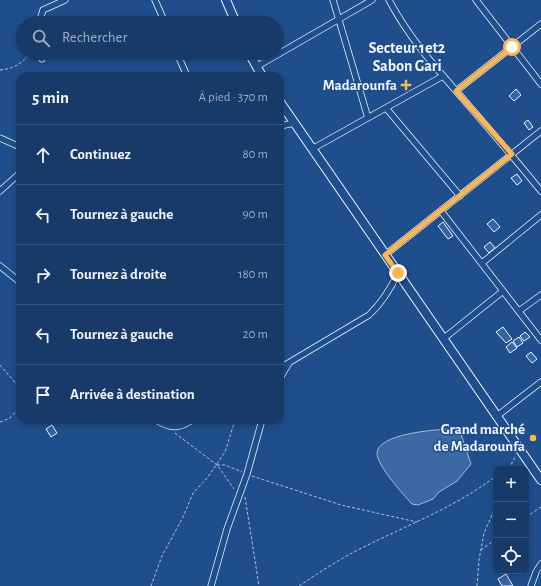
<!DOCTYPE html>
<html lang="fr">
<head>
<meta charset="utf-8">
<style>
	:root { --surface:#173a69; --page:#20416f; --text:#f1f3f6; --muted:#9eadc0; --line:#36547d }
	body { margin:0; font-family:"Alegreya Sans",sans-serif; background:var(--page); color:var(--text) }
	.controls { position:absolute; right:12px; bottom:12px; display:grid; overflow:hidden; border-radius:8px; box-shadow:0 2px 6px #0003 }
	.controls button { width:36px; height:36px; display:grid; place-items:center; padding:0; border:0; border-bottom:1px solid var(--line); background:var(--surface); color:var(--text); font:20px sans-serif }
	.stop { position:absolute; width:12px; height:12px; margin:-9px; border:3px solid #ffb74d; border-radius:50%; background:#fff }
	.stop.end { background:#ffb74d; border-color:#fff; box-shadow:0 1px 4px #0008 }
	.list { margin:0; padding:0; list-style:none }
	h2 { display:flex; justify-content:space-between; align-items:center; height:52px; margin:0; padding:0 16px; font-size:17px }
	h2 small { font-size:13px; font-weight:400; color:var(--muted) }
	.list li { display:grid; grid-template-columns:26px 1fr auto; gap:12px; align-items:center; box-sizing:border-box; height:60px; padding:0 16px; border-top:1px solid var(--line) }
	.list b { display:block; font-size:15px; white-space:nowrap }
	.list em { font-size:13px; font-style:normal; color:var(--muted) }
	.icon { flex:none; width:22px; height:22px; fill:none; stroke:currentColor; stroke-width:2; stroke-linecap:round; stroke-linejoin:round }
	.map { position:relative; flex:none; width:541px; height:586px; overflow:hidden }
	.search { position:absolute; background:var(--surface); box-shadow:0 2px 6px #0003; left:16px; top:16px; width:268px; height:44px; display:flex; align-items:center; gap:10px; box-sizing:border-box; padding:0 14px; border-radius:22px; color:var(--muted); font-size:15px }
	.panel { position:absolute; background:var(--surface); box-shadow:0 2px 6px #0003; left:16px; top:72px; width:268px; height:352px; border-radius:12px }
	.map>svg:first-child { display:block }
	.water { fill:#3b69a3; stroke:#a8bbd7 }
	.building { fill:#3563a3; stroke:#f2f6ff }
	.lines { fill:none; stroke-linecap:round; stroke-linejoin:round }
	.street-casing { stroke:#f2f6ff; stroke-width:7 }
	.secondary-casing { stroke:#f2f6ff; stroke-width:10 }
	.path { stroke:#b3c4dc; stroke-width:1; stroke-dasharray:3 2; stroke-linecap:butt }
	.street { stroke:#1f4e8c; stroke-width:5.5 }
	.secondary { stroke:#1f4e8c; stroke-width:8 }
	.route { stroke:#ffb74d; stroke-width:5 }
	.poi-dot { fill:#ffb74d; stroke:#1f4e8c; stroke-width:1.5 }
	.labels { text-anchor:middle; stroke-width:3; stroke-linejoin:round; paint-order:stroke }
	.poi-label { font-size:15px; font-weight:bold; fill:#f2f6ff; stroke:#1f4e8c; text-anchor:end }
	.neighbourhood-label { font-size:16px; font-weight:bold; fill:#f2f6ff; stroke:#1f4e8c }
</style>
</head>
<body>
<div class="map">
<svg width="541" height="586" viewBox="0 0 541 586">
	<rect width="100%" height="100%" fill="#1f4e8c"/>
	<path class="water" d="M447 429 460 431 471 464 457 481 439 492 433 499 418 505 412 504C403 494 377 466 377 453 378 434 433 430 447 429Z"/>
	<path class="building" d="M516 89 521 95 514 101 509 96Z
		M528 120 533 127 529 130 524 123Z
		M517 174 522 181 517 185 511 178Z
		M493 219 500 227 494 232 487 224Z
		M443 222 453 236 448 239 438 226Z
		M490 242 495 248 489 253 484 247Z
		M503 327 512 339 506 343 496 332Z
		M525 332 530 337 524 341 520 336Z
		M519 337 523 343 517 347 513 341Z
		M512 342 517 348 510 353 506 347Z
		M531 352 537 359 532 363 526 356Z
		M52 425 57 433 51 437 46 429Z
		M506 574 513 586H502L498 579Z"/>
	<g class="lines">
		<g class="street-casing">
			<path id="street" d="M155 0 165 23
				M333 0 368 118
				M389 0C409 38 436 68 464 100 490 130 516 160 541 191
				M476 0 541 84
				M39 23 43 10 65 0
				M42 53V59
				M177 53 187 76
				M256 67 372 0
				M456 91 541 24
				M386 108 460 196
				M280 126 294 123
				M0 138 20 147
				M312 149 443 76
				M0 191 20 173
				M441 211 541 340
				M385 255 541 131
				M482 263 541 215
				M0 266 20 282
				M519 311 541 295
				M443 339 503 291
				M280 368 369 315C382 303 390 290 398 273
				M280 378 289 363
				M497 416 541 382
				M156 420C170 428 178 430 192 420
				M211 586 227 529 247 474 262 420
				M531 586 536 572 541 564"/>
		</g>
		<g class="secondary-casing">
			<path id="secondary" d="M226 0 236 23
				M249 53 262 76
				M280 102 541 480"/>
		</g>
		<path class="path" d="M0 70C13 69 22 64 30 53
			M0 365 20 388
			M0 422 10 418 20 407
			M175 433 217 465 234 489
			M217 465H225L242 472
			M506 469 510 466
			M509 469 515 457
			M252 476 341 505 417 522
			M245 497 259 586
			M526 517 541 507
			M481 550 496 539
			M151 586 162 556 183 517 193 493 208 477 225 452 235 420
			M299 586C317 574 335 562 354 552 402 527 453 509 496 476
			M477 586 479 560 484 533 496 506"/>
		<use href="#street" class="street"/>
		<use href="#secondary" class="secondary"/>
	</g>
	<g class="lines">
		<path class="route" d="M398 273 385 255 512 154 456 91 512 47"/>
	</g>
	<g class="poi-dot">
		<path d="M404 79h4v4h4v4h-4v4h-4v-4h-4v-4h4z"/>
		<circle cx="533" cy="438" r="4"/>
	</g>
	<g class="labels">
		<g class="poi-label">
			<text x="397" y="90">Madarounfa</text>
			<text x="525" y="434">Grand marché<tspan x="525" dy="17">de Madarounfa</tspan></text>
		</g>
		<g class="neighbourhood-label">
			<text x="407" y="53">Secteur 1et2<tspan x="407" dy="18">Sabon Gari</tspan></text>
		</g>
	</g>
</svg>
<div class="controls">
<button>+</button>
<button>−</button>
<button><svg class="icon" aria-label="locate" viewBox="0 0 24 24"><circle cx="12" cy="12" r="6"/><path d="M12 2v4M12 18v4M2 12h4M18 12h4"/></svg></button>
</div>
<div class="stop" style="left:512px;top:47px"></div>
<div class="stop end" style="left:398px;top:273px"></div>
<div class="search"><svg class="icon" aria-label="search" viewBox="0 0 24 24"><circle cx="10" cy="10" r="6"/><path d="M15 15l6 6"/></svg>Rechercher</div>
<section class="panel">
<h2>5 min<small>À pied · 370 m</small></h2>
<ul class="list">
<li><svg class="icon" aria-label="ahead" viewBox="0 0 24 24"><path d="M12 20V5M6 11l6-6 6 6"/></svg><div><b>Continuez</b></div><em>80 m</em></li>
<li><svg class="icon" aria-label="left" viewBox="0 0 24 24"><path d="M17 20v-9H6M10 6l-5 5 5 5"/></svg><div><b>Tournez à gauche</b></div><em>90 m</em></li>
<li><svg class="icon" aria-label="right" viewBox="0 0 24 24"><path d="M7 20v-9h11M14 6l5 5-5 5"/></svg><div><b>Tournez à droite</b></div><em>180 m</em></li>
<li><svg class="icon" aria-label="left" viewBox="0 0 24 24"><path d="M17 20v-9H6M10 6l-5 5 5 5"/></svg><div><b>Tournez à gauche</b></div><em>20 m</em></li>
<li><svg class="icon" aria-label="arrive" viewBox="0 0 24 24"><path d="M6 21V4h12l-3 4 3 4H6"/></svg><div><b>Arrivée à destination</b></div></li>
</ul>
</section>
</div>
</body>
</html>
